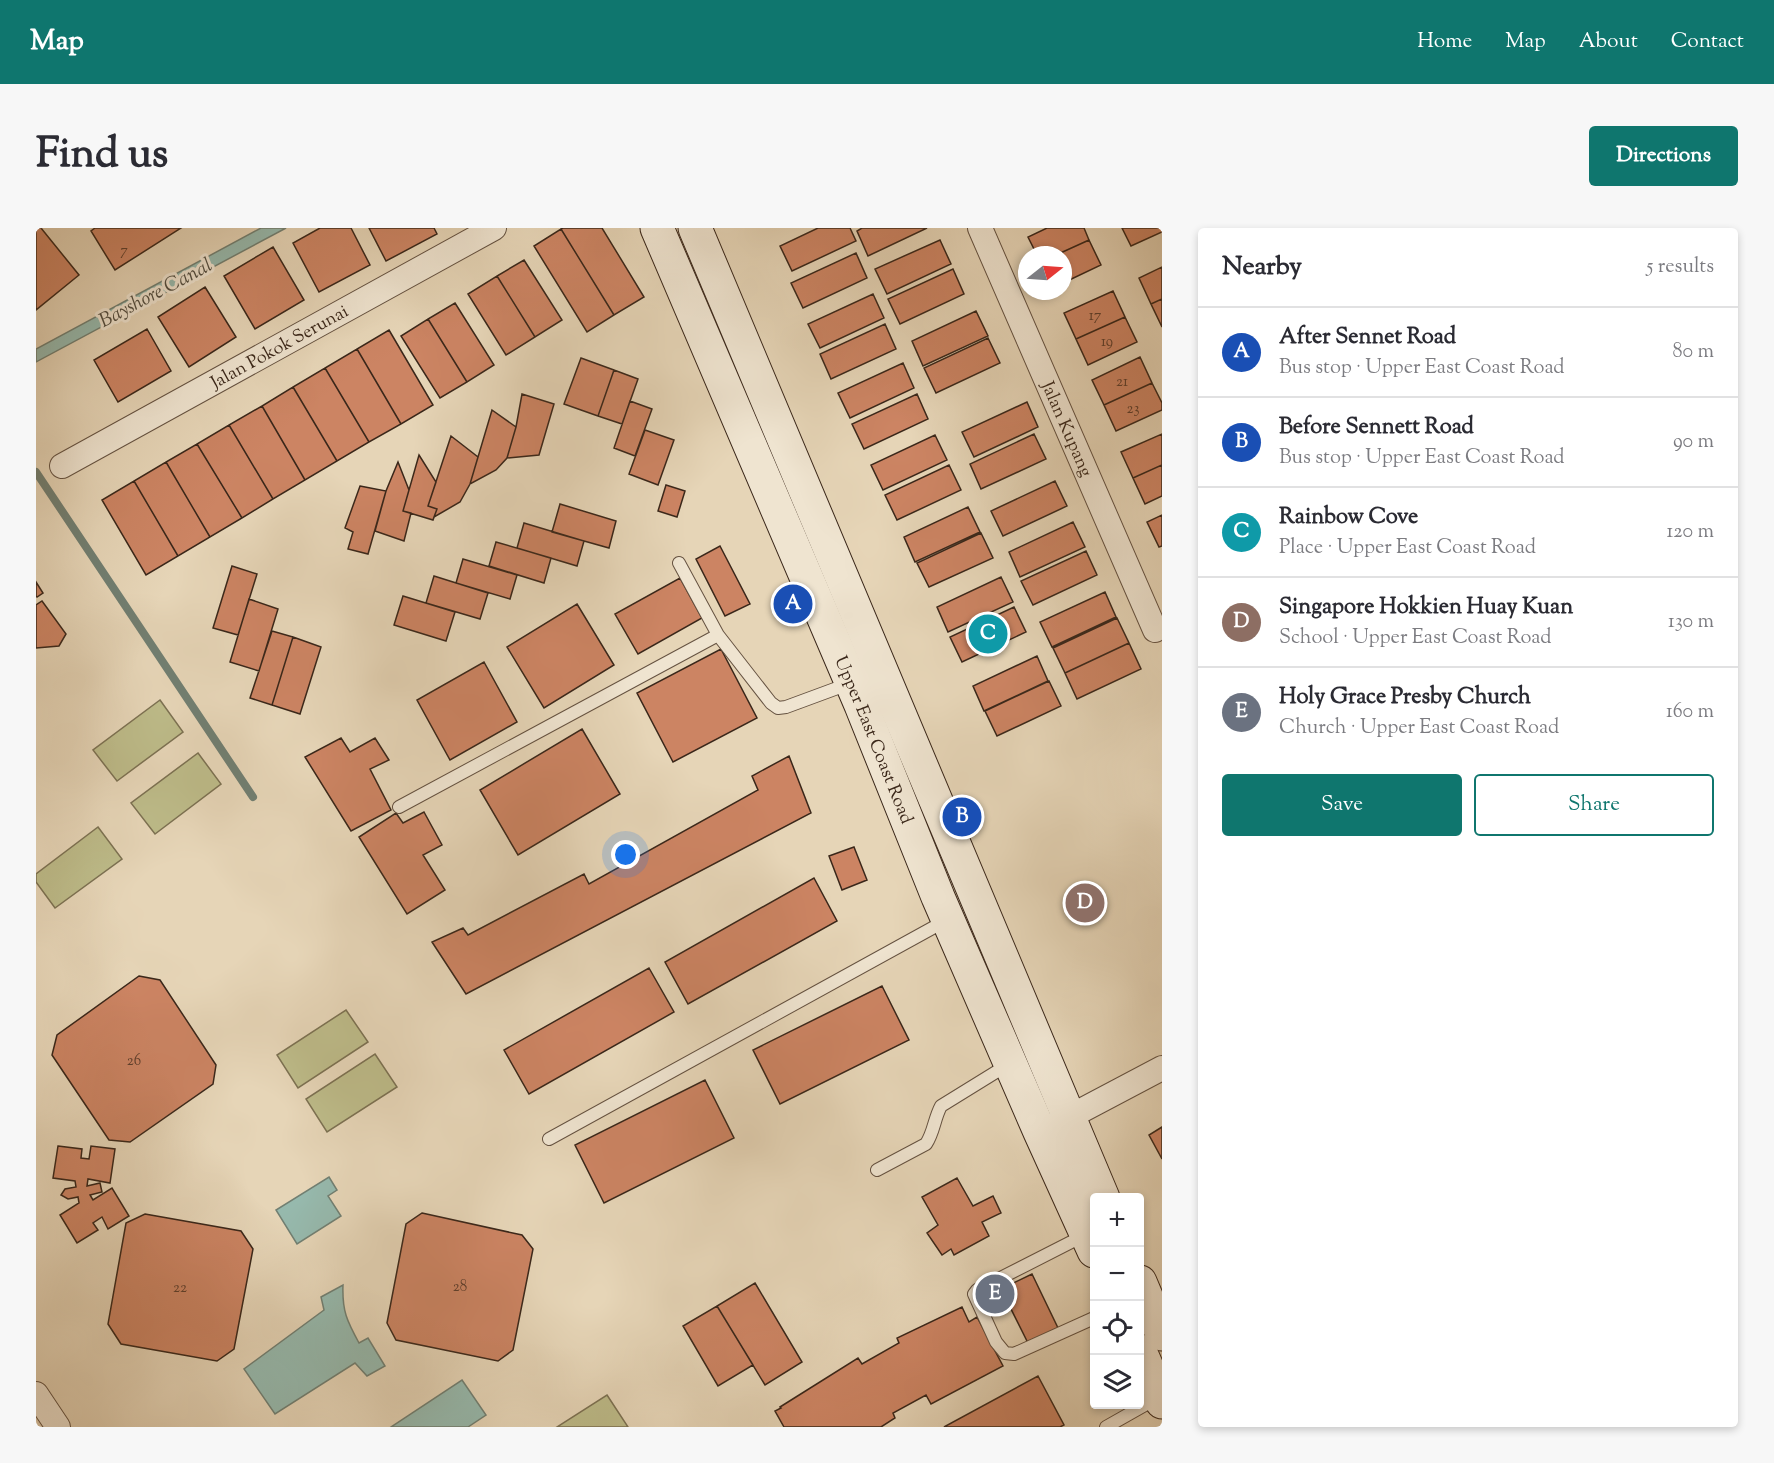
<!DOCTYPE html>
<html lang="en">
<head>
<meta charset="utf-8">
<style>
	:root { --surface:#fff; --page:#f7f7f7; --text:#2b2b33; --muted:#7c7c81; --line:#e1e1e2; --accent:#0f766e }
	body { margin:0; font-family:"Sorts Mill Goudy",serif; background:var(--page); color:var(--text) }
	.controls { position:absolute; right:18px; bottom:18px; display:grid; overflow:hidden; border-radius:6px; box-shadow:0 3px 9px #0003 }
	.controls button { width:54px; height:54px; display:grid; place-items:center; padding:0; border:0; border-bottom:2px solid var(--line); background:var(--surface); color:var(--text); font:30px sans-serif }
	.compass { position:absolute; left:982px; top:18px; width:54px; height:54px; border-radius:50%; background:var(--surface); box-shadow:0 3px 9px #0003; rotate:73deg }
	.you { position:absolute; left:590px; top:627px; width:21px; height:21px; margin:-15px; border:4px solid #fff; border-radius:50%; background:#1a73e8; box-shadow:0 0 0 9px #1a73e833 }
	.badge { display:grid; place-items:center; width:39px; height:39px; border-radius:50%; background:var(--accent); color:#fff; font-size:20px; font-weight:700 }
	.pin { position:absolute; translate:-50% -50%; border:3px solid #fff; box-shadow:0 2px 6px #0006 }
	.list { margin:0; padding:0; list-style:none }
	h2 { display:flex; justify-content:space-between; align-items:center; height:78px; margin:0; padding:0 24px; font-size:26px }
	h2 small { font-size:20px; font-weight:400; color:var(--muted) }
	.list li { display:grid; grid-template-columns:39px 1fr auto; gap:18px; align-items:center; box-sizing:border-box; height:90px; padding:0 24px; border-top:2px solid var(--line) }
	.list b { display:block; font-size:22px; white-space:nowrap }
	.list p { margin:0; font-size:20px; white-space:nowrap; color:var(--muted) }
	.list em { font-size:20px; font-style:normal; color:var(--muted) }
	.actions { display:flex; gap:12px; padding:18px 24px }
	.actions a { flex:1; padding:14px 0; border:2px solid var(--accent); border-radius:6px; text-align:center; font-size:21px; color:var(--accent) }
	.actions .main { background:var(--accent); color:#fff }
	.icon { flex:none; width:33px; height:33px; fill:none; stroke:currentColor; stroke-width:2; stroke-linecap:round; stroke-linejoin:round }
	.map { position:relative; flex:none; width:1126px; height:1199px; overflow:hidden; border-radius:6px }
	header { display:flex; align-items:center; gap:36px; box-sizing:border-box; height:84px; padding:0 30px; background:var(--accent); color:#fff }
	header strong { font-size:28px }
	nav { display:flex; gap:33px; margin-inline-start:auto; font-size:21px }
	.intro { display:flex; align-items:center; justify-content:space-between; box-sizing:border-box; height:144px; padding:0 36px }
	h1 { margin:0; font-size:42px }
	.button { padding:15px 27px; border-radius:6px; background:var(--accent); color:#fff; font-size:21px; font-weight:700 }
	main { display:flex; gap:36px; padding:0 36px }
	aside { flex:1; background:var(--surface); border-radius:6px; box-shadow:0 3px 9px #0003 }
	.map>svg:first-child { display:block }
	.green { fill:#bdbb89; stroke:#7c7152; stroke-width:1.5 }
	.water { fill:#96b9ad; stroke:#717f72; stroke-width:1.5 }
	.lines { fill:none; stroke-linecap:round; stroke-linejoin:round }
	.stream { stroke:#717f72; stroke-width:8 }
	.building { fill:#cc8463; stroke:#3a271a; stroke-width:1.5 }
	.lane-casing { stroke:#655241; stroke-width:14 }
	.street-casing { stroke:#655241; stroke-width:26 }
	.secondary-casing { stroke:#3a271a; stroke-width:35 }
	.lane { stroke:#efe4d0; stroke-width:12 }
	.street { stroke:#efe4d0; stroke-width:24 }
	.secondary { stroke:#efe4d0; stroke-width:33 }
	.labels { text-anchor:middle; stroke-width:6; stroke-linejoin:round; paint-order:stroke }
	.number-label { font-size:15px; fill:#5e3e2c }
	.street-label { font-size:18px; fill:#3a271a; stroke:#efe4d0 }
	.water-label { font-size:20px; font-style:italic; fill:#514c3f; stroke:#efe4d0 }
</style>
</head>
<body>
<header>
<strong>Map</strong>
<nav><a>Home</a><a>Map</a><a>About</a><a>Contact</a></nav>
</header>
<div class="intro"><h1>Find us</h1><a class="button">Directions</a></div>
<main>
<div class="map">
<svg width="1126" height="1199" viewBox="0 0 1126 1199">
	<rect width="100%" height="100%" fill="#e6d5b7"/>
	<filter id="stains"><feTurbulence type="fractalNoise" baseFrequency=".00333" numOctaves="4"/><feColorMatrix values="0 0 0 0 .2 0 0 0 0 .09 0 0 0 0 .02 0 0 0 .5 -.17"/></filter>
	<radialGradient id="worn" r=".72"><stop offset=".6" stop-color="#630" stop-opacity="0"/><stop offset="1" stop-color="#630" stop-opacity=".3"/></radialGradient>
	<path class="green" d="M124 472 147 504 81 553 57 522Z
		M162 525 185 556 119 606 95 575Z
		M62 599 86 631 19 680 0 654V646Z
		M310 782 332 814 262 860 241 827Z
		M339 826 361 859 291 904 270 871Z
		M571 1167 592 1199H521Z"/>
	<path class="water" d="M225 0H250L0 134V121Z
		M293 949 301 962 292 968 305 988 261 1016 240 982Z
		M307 1057C306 1083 311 1093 323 1115L332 1110 349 1138 331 1148 319 1135 239 1186 208 1141 288 1082 285 1069Z
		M426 1152 450 1187 432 1199H355Z"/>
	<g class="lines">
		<path class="stream" d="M0 244 217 569"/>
	</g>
	<path class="building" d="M0 0H5L43 47 0 82Z
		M59 0H145L79 42 55 3Z
		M284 0H315L334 37 283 64 257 15Z
		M333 0H398L401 6 350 33Z
		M527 0H566L608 69 578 87 525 1Z
		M782 0H814L820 13 756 43 744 18Z
		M826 0H891L832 28 821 3Z
		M1011 0H1048L1053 12 1020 27H1001L992 9Z
		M1086 0H1126V4L1095 18Z
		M525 1 578 87 551 104 498 18Z
		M904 12 915 36 851 66 839 41Z
		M1053 12 1065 37 1027 55V27H1020Z
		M237 19 268 72 219 101 188 48Z
		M820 25 831 50 767 80 755 55Z
		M488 32 526 92 499 109 461 48Z
		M1126 39V71L1115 76 1103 50Z
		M917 41 928 66 864 96 852 71Z
		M461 48 499 109 470 127 432 66Z
		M169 59 200 109 153 139 122 89Z
		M1077 63 1089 89 1040 111 1028 85Z
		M837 66 848 90 784 120 772 96Z
		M1126 71V99L1115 76Z
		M419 75 458 137 431 154 392 91Z
		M940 83 952 108 887 138 876 113Z
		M1089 89 1101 114 1052 137 1040 111Z
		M392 91 431 154 404 170 365 108Z
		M849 96 860 121 795 151 784 126Z
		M111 101 135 143 82 174 58 132Z
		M353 102 397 177 365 196 321 121Z
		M952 110 964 135 900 165 888 140Z
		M321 121 365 196 333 214 289 140Z
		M1104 129 1116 155 1068 177 1056 152Z
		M545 130 578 142 562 188 528 176Z
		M867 135 878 160 814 190 802 165Z
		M289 140 333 214 301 233 257 159Z
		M578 142 602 151 586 196 562 188Z
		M1116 155 1126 175V182L1080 203 1068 177Z
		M257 159 301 233 269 252 226 178Z
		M486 166 518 176 503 227 471 230 480 199Z
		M881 166 892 191 828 221 816 196Z
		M594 173 616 181 599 228 578 220Z
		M991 174 1002 199 938 229 926 204Z
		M226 178 269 252 237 271 193 197Z
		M456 182 480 199 471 230 460 242 434 256Z
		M193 197 237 271 206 290 161 216Z
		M609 202 638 212 622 257 593 246Z
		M998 206 1010 231 945 261 934 236Z
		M1126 206V237L1097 250 1085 224Z
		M899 207 911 232 847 262 835 237Z
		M415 208 442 229 434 256 424 274 398 289 401 281 392 278Z
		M161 216 206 290 174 309 130 234Z
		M383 227 400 254 392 278 401 281 397 292 367 283Z
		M130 234 174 309 142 328 98 253Z
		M362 234 373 262 367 283 375 285 368 313 339 303 350 263Z
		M913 237 925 262 861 292 849 267Z
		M1126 237V268L1109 276 1097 250Z
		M98 253 142 328 110 347 66 272Z
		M1019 253 1031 278 967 308 955 283Z
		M630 257 649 263 641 289 622 283Z
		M324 258 350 263 332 326 312 321 317 304 309 300Z
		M524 276 580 293 573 320 516 304Z
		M932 279 944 304 879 334 868 309Z
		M1126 287V318L1123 319 1111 294Z
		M1037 294 1049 319 984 349 973 324Z
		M488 295 548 313 541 338 481 320Z
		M945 305 957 330 893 359 881 335Z
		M460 314 515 330 508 355 453 338Z
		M684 318 714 376 689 388 660 331Z
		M1050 323 1061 347 997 377 985 353Z
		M427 331 481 347 474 371 420 355Z
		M196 338 221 346 202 407 177 400Z
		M398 348 452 365 444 391 390 375Z
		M965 349 977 374 912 404 901 379Z
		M644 350 666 390 602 426 579 386Z
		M0 354 7 365 1 369 0 368Z
		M1069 364 1080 389 1016 419 1004 394Z
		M367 368 419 384 410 413 358 397Z
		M213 371 242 381 223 443 194 434Z
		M6 373 30 406 23 418 0 420V377Z
		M541 376 578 437 508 480 471 419Z
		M978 379 990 404 926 434 914 409Z
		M1081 390 1093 415 1029 445 1017 420Z
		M236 403 257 409 236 477 214 470Z
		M257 409 285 419 264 486 236 477Z
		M1093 415 1105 441 1041 471 1029 445Z
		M685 421 721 490 637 534 601 465Z
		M1001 428 1012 453 948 483 937 458Z
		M448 434 481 494 414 532 381 472Z
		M1013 453 1025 478 961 508 949 483Z
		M546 501 584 566 482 627 444 562Z
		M305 510 314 524 339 510 353 532 334 541 355 582 315 603 269 529Z
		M753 528 775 585 430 766 396 714 427 700 432 707 548 646 553 656 722 562 716 548Z
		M388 584 406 617 387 627 409 662 371 686 323 609 360 585 367 595Z
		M818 619 831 652 806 662 793 628Z
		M778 650 801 693 652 776 629 734Z
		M613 740 638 784 493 866 468 822Z
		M103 748 124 752 180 837 177 856 94 914 73 912 16 827 21 807Z
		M846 758 873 812 744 876 717 822Z
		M669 852 698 910 568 975 539 917Z
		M1126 899V931L1113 907Z
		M22 918 46 921 45 930 53 931 55 918 79 921 74 955 52 951 51 958 64 955 66 964 54 967 57 972 76 960 93 988 72 1001 66 989 57 995 62 1002 41 1015 24 987 43 975 42 969 32 971 25 967 29 961 40 959 39 953 17 950Z
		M921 950 937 978 957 968 965 985 946 994 953 1008 918 1027 915 1021 906 1027 891 1005 902 997 886 969Z
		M386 985 486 1007 497 1021 477 1122 462 1133 360 1112 351 1095 370 996Z
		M109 986 205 1003 217 1021 198 1121 181 1133 85 1116 72 1096 90 995Z
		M996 1046 1022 1100 992 1115 965 1061Z
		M719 1055 766 1134 729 1157 681 1078Z
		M681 1078 717 1137 682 1158 647 1098Z
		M926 1079 933 1094 941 1089 967 1138 895 1176 890 1167 857 1185 859 1190 845 1199H748L739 1183 745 1180 744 1179 822 1130 826 1136 863 1115 861 1110Z
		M1002 1148 1028 1197 1024 1199H908Z"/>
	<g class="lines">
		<g class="lane-casing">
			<path id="lane" d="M643 335 682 407 735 475 742 480 750 479 815 455
				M363 579 682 407
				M513 911 911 692
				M841 942 890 916C898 904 898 891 905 878L973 836
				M1049 1007 941 1062 938 1066 960 1114 969 1125 978 1126 1058 1090
				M1070 1199 1123 1169"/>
		</g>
		<g class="street-casing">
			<g id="street">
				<path id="s1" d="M944 0 1119 402"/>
				<path id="s2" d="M26 238 458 0"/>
				<path d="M1020 896 1126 840"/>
				<path d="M0 1166 22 1199"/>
			</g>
		</g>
		<g class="secondary-casing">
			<g id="secondary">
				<path id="s3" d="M621 0 825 477 902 669 1004 904 1058 1023"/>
				<path d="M659 0 1067 970"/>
				<path d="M1104 1054 1126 1106"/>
				<path d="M1104 1123 1126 1174"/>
			</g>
		</g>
		<use href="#lane" class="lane"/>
		<use href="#street" class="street"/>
		<use href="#secondary" class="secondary"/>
	</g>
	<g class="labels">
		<g class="number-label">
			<text x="88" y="27">7</text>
			<text x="1059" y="92">17</text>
			<text x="1071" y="118">19</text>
			<text x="1086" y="158">21</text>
			<text x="1097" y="185">23</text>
			<text x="98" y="837">26</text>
			<text x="424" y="1063">28</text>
			<text x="144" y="1064">22</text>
		</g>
		<g class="street-label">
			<text dy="6" stroke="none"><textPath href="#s2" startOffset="248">Jalan Pokok Serunai</textPath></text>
			<text dy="6" stroke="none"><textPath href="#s1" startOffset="219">Jalan Kupang</textPath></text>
			<text dy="6" stroke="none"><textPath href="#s3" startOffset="556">Upper East Coast Road</textPath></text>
		</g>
		<g class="water-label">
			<text transform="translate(119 64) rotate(-28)" y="7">Bayshore Canal</text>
		</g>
	</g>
	<rect width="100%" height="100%" filter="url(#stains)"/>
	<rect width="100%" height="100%" fill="url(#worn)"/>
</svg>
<div class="controls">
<button>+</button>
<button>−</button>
<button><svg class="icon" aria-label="locate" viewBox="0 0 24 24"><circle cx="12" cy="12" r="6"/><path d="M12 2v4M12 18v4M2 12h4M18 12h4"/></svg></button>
<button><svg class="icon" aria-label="layers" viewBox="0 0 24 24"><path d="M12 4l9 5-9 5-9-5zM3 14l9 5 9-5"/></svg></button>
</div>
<svg class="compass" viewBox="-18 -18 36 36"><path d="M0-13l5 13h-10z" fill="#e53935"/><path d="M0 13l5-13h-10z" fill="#7c7c81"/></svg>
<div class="you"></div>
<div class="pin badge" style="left:757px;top:376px;background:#1a4fb4">A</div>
<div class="pin badge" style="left:926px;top:589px;background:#1a4fb4">B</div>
<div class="pin badge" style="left:952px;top:406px;background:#0f9aa8">C</div>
<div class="pin badge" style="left:1049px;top:675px;background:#8d6e63">D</div>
<div class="pin badge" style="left:959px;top:1066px;background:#6b7280">E</div>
</div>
<aside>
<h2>Nearby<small>5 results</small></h2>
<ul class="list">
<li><span class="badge" style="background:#1a4fb4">A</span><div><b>After Sennet Road</b><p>Bus stop · Upper East Coast Road</p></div><em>80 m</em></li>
<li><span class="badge" style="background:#1a4fb4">B</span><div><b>Before Sennett Road</b><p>Bus stop · Upper East Coast Road</p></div><em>90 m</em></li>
<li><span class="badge" style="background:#0f9aa8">C</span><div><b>Rainbow Cove</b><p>Place · Upper East Coast Road</p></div><em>120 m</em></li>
<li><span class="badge" style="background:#8d6e63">D</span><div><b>Singapore Hokkien Huay Kuan</b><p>School · Upper East Coast Road</p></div><em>130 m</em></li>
<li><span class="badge" style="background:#6b7280">E</span><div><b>Holy Grace Presby Church</b><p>Church · Upper East Coast Road</p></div><em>160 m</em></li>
</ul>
<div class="actions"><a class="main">Save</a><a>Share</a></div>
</aside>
</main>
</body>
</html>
